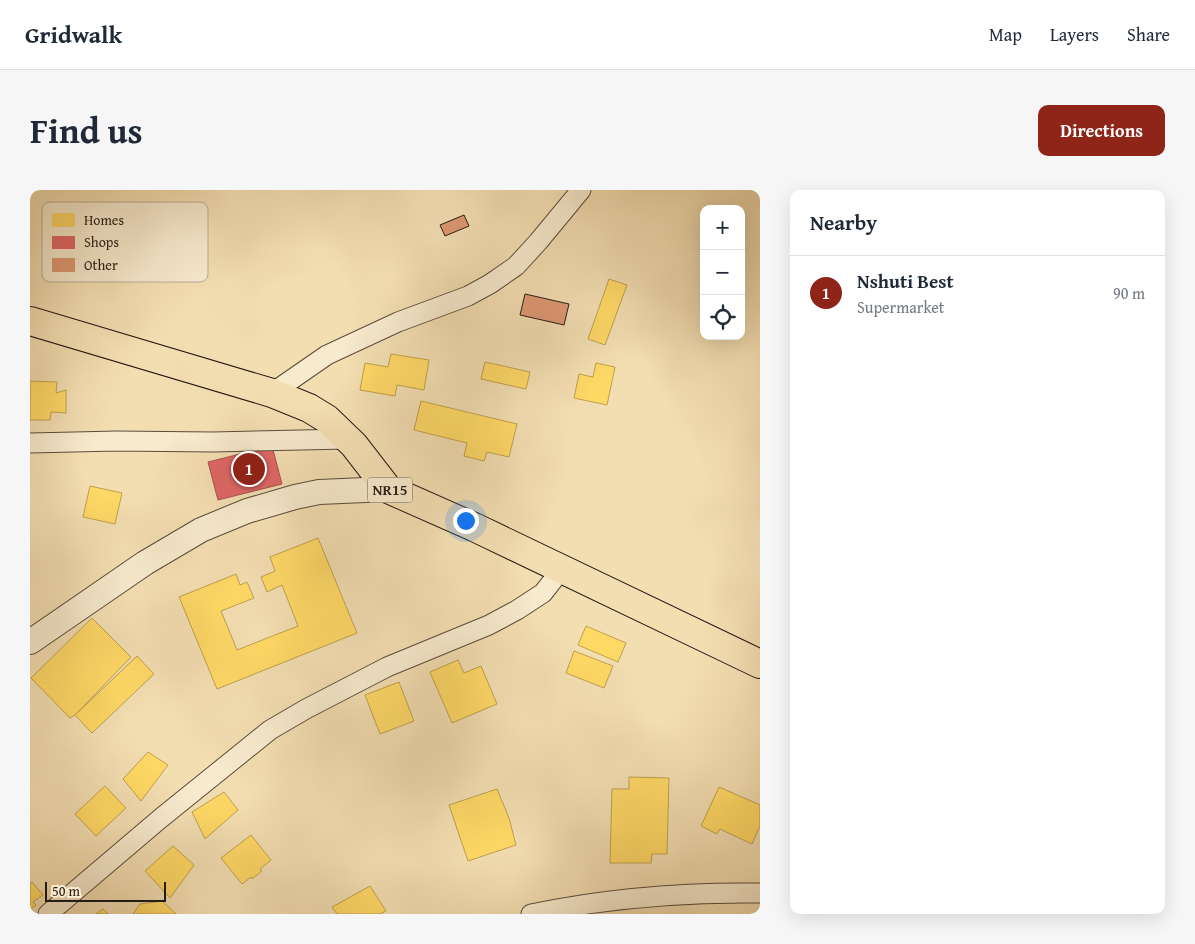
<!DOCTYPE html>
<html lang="en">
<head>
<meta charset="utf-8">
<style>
	:root { --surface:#fff; --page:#f6f6f7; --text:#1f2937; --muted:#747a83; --line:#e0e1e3; --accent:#8f2418 }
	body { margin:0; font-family:"Gentium Book Plus",serif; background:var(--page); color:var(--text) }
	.controls { position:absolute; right:15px; top:15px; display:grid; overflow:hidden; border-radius:10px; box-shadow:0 5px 20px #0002 }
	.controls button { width:45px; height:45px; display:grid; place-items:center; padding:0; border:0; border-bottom:1px solid var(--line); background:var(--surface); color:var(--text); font:25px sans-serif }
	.scale { position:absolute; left:15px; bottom:12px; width:121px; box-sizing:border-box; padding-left:5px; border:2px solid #271b15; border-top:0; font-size:14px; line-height:18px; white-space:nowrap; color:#271b15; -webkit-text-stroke:4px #f7eacd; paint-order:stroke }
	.you { position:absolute; left:435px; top:330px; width:18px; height:18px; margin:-12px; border:4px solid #fff; border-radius:50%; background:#1a73e8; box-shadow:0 0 0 8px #1a73e833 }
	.badge { display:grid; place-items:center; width:32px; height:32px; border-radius:50%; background:var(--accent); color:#fff; font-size:16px; font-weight:700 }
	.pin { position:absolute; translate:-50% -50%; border:2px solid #fff; box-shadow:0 1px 5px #0006 }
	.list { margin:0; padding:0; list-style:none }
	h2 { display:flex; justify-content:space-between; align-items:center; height:65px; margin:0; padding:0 20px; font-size:21px }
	h2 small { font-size:16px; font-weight:400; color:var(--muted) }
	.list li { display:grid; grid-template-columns:32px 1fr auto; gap:15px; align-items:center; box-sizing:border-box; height:75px; padding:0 20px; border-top:1px solid var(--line) }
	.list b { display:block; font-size:19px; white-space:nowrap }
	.list p { margin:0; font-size:16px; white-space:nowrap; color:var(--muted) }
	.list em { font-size:16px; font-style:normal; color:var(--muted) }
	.icon { flex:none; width:28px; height:28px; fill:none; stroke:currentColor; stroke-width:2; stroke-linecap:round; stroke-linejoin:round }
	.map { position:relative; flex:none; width:730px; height:724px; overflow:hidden; border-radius:10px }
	header { display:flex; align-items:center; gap:30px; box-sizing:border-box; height:70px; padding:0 25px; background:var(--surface); border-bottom:1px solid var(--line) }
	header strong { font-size:24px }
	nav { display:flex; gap:28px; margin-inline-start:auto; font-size:18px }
	.intro { display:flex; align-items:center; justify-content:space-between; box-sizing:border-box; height:120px; padding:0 30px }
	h1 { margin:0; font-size:35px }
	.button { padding:12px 22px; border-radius:10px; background:var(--accent); color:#fff; font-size:18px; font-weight:700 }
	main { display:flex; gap:30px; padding:0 30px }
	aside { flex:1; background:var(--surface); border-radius:10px; box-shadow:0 5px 20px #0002 }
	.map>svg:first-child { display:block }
	.homes { fill:#ffd966; stroke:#bea04e }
	.shops { fill:#e06666; stroke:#a8504e }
	.building { fill:#de9874; stroke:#271b15 }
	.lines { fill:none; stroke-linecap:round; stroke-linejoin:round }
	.minor-casing { stroke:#5a4c3c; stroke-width:21 }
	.tertiary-casing { stroke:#5a4c3c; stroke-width:26 }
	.trunk-casing { stroke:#271b15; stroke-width:30 }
	.minor { stroke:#f7eacd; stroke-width:19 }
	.tertiary { stroke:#f7eacd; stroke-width:24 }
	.trunk { stroke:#f3deb2; stroke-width:28 }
	.labels { text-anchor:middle; stroke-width:5; stroke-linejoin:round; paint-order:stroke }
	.shield { fill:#f7eacd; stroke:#65594c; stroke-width:1 }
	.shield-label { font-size:15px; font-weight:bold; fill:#271b15 }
	.key { fill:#f7eacd; stroke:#b9ac96; stroke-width:1 }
	.key-label { font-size:14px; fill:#271b15 }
</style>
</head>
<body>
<header>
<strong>Gridwalk</strong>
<nav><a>Map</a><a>Layers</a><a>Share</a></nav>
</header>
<div class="intro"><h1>Find us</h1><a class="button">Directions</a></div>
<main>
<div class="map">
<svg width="730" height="724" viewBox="0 0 730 724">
	<rect width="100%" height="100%" fill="#f3deb2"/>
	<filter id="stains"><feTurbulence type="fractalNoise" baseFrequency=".004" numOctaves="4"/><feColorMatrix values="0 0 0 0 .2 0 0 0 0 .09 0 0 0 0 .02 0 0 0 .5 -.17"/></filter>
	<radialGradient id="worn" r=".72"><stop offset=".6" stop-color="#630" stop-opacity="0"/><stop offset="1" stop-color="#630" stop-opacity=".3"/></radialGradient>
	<path class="homes" d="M579 89 597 95 575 155 558 149Z
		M361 164 399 170 394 200 367 195 365 206 330 200 335 173 358 177Z
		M455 172 500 182 496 199 451 189Z
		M566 173 585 177 577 215 544 208 549 184 563 187Z
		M0 191 27 192 26 203 36 200V223L21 222 20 230H0Z
		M391 211 487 234 479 267 457 262 454 271 434 266 437 253 384 240Z
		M60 296 92 303 85 334 53 327Z
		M288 348 327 443 187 499 149 407 206 384 210 395 217 392 224 408 191 421 207 460 268 436 252 395 237 402 231 387 245 381 240 367Z
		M62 428 101 467 45 525 40 528 1 488Z
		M556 436 596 453 588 472 548 455Z
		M544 461 583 476 574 498 536 483Z
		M107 466 124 484 62 543 45 525Z
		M428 470 434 483 451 476 467 514 422 533 400 482Z
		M369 492 384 531 350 544 335 505Z
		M118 562 138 575 111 611 93 589Z
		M599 587 639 588 637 664H622L621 673H580L582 599H599Z
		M75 596 96 618 66 646 45 624Z
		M689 597 730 615V636L722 654 690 639 687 644 671 636Z
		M467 599 479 628 486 655 438 671 419 615Z
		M194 602 208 620 175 649 162 622Z
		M221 645 241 670 230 679 232 681 222 689 221 687 212 694 191 668Z
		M143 656 164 675 140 708 115 681Z
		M2 692 13 705 3 712 6 715 0 720V694Z
		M340 696 356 721 350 724H307L302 717Z
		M132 711 146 724H103L110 714Z
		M73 719 78 724H66Z"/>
	<path class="shops" d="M242 256 252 294 188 310 178 272Z"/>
	<path class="building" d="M434 25 439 36 415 46 410 35Z
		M495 104 539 114 534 135 490 125Z"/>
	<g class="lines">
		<g class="minor-casing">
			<path id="minor" d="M242 203 297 165 368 132 438 106 460 94 486 76 508 52 551 0
				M0 253 87 251 183 252 318 249
				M18 724 131 628 240 540 276 519 357 477 459 435 487 420 513 403 531 380
				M501 724C577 708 653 702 730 703"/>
		</g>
		<g class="tertiary-casing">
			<path id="tertiary" d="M0 452 115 373 171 340 217 321 265 307 289 302 358 299"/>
		</g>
		<g class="trunk-casing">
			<path id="trunk" d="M0 131 242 203 279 218 297 229 324 255 358 299 444 337 730 474"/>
		</g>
		<use href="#minor" class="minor"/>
		<use href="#tertiary" class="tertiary"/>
		<use href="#trunk" class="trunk"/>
	</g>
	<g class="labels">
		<rect class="shield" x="337.5" y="287.5" width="45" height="25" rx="4"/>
		<g class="shield-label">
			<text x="360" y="305">NR15</text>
		</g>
	</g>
	<rect x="12" y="12" width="166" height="80" rx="8" class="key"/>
	<rect x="22" y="23" width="23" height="14" fill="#ffd966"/>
	<rect x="22" y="46" width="23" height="13" fill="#e06666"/>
	<rect x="22" y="68" width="23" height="14" fill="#de9874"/>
	<g class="key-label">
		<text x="54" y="35">Homes</text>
		<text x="54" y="57">Shops</text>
		<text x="54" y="80">Other</text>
	</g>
	<rect width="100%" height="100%" filter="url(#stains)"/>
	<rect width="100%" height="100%" fill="url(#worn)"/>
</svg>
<div class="controls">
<button>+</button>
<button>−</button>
<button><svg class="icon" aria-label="locate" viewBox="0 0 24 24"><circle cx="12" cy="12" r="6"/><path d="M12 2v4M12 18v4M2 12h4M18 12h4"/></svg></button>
</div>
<div class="scale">50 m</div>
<div class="you"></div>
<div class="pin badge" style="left:219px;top:279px">1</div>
</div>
<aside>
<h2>Nearby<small></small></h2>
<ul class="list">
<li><span class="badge">1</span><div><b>Nshuti Best</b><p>Supermarket</p></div><em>90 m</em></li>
</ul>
</aside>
</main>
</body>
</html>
